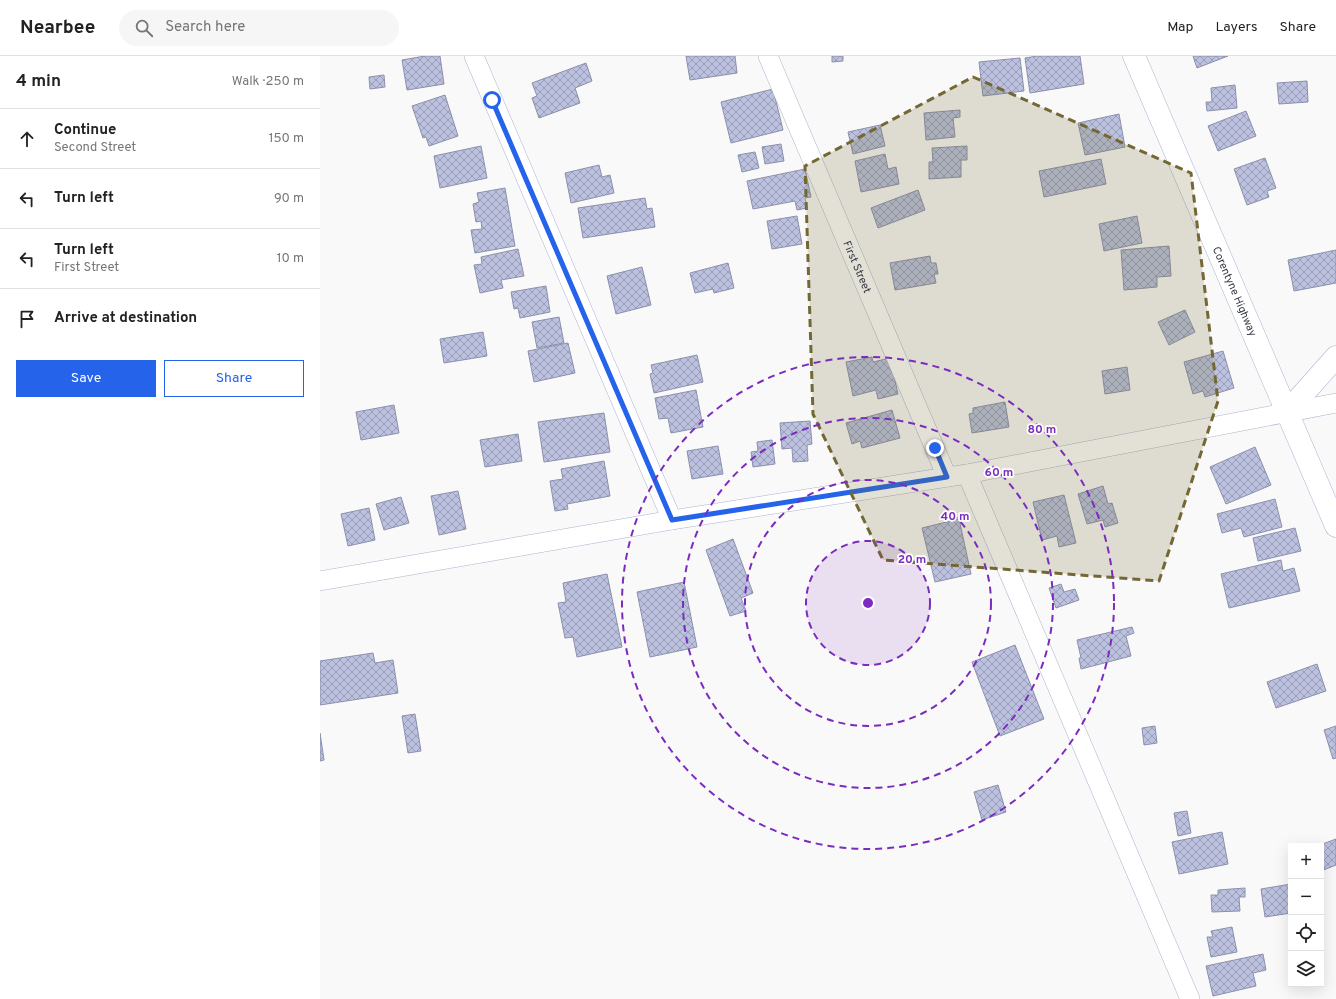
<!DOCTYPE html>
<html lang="en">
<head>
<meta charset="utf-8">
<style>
	:root { --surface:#fff; --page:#f6f6f6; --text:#222; --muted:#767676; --line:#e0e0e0; --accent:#2563eb }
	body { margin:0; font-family:Overpass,sans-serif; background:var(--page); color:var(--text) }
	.controls { position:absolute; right:12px; bottom:12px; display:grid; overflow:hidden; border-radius:0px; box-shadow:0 4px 16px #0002 }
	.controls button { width:36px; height:36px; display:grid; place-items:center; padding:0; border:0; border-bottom:1px solid var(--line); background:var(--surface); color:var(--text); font:20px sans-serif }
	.stop { position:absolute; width:12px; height:12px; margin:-9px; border:3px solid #2563eb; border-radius:50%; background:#fff }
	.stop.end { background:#2563eb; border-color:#fff; box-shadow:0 1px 4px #0008 }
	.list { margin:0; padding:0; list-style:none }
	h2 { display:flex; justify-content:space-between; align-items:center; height:52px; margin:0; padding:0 16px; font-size:17px }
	h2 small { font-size:13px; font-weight:400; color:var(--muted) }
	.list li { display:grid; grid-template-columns:26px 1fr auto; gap:12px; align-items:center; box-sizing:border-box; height:60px; padding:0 16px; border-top:1px solid var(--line) }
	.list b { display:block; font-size:15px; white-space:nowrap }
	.list p { margin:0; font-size:13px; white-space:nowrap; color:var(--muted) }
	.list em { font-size:13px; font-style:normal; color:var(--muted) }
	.actions { display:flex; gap:8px; padding:12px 16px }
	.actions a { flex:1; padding:9px 0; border:1px solid var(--accent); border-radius:0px; text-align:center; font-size:14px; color:var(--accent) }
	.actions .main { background:var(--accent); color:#fff }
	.icon { flex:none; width:22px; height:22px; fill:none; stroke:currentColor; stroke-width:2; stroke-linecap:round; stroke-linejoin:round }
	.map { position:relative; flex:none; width:1016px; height:943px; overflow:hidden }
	header { display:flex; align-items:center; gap:24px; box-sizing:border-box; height:56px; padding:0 20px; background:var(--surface); border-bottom:1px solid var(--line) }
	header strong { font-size:19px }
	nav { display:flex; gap:22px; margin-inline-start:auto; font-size:14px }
	.search { width:280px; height:36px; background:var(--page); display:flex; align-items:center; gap:10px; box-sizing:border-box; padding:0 14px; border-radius:22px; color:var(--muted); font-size:15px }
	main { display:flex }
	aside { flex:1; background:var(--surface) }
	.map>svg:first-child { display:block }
	.building { fill:url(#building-cross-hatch); stroke:#8b90ad }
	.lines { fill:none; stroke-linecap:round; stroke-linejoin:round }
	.minor-casing { stroke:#adb3d1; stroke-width:20 }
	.tertiary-casing { stroke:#adb3d1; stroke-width:23 }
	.secondary-casing { stroke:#adb3d1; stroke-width:23 }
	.minor { stroke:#fff; stroke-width:19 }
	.tertiary { stroke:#fff; stroke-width:22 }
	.secondary { stroke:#fff; stroke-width:22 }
	.route { stroke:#2563eb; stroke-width:5 }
	.marked { fill:#736734; fill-opacity:0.2; stroke:#736734; stroke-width:3; stroke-dasharray:8 5; stroke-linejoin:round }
	.ring { fill:none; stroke:#7b2cbf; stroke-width:2; stroke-dasharray:7 5 }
	.labels { text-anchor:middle; stroke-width:3.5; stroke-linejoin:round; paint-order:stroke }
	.street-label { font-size:11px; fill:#353844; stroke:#fff }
	.centre { fill:#7b2cbf; stroke:#fff; stroke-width:2 }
	.ring-label { font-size:12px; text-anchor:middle; font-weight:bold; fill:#7b2cbf; stroke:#fff; stroke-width:3.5; stroke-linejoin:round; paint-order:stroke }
</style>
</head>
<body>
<header>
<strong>Nearbee</strong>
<div class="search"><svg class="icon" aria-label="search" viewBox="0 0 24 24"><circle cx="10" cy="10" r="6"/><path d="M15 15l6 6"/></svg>Search here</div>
<nav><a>Map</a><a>Layers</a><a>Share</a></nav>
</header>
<main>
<aside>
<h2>4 min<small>Walk · 250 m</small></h2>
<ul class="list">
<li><svg class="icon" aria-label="ahead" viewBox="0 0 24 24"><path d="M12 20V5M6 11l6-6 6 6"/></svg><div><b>Continue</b><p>Second Street</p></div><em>150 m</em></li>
<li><svg class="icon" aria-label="left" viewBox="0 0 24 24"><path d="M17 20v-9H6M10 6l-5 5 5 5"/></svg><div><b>Turn left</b></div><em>90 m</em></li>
<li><svg class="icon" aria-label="left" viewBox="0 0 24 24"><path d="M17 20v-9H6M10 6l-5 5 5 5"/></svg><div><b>Turn left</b><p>First Street</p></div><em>10 m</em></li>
<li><svg class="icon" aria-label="arrive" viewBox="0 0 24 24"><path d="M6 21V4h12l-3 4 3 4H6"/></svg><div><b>Arrive at destination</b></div></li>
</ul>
<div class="actions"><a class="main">Save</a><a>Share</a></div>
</aside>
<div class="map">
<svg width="1016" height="943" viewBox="0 0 1016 943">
	<defs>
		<pattern id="building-cross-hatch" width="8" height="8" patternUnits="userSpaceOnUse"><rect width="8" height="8" fill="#bbc1df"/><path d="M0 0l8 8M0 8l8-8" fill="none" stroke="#999eb6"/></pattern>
	</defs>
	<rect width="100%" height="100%" fill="#f9f9f9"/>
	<path class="building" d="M105 0H120L124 28 87 34 82 4Z
		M366 0H415L417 17 370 24Z
		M512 0H523V5L512 6Z
		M717 0H760L764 28 710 37 705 2Z
		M873 0H908L877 12Z
		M700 2 704 35 663 40 659 6Z
		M266 7 272 25 255 32 260 47 219 62 212 42 217 40 212 27Z
		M64 19 65 31 50 33 49 21Z
		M987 25 988 46 959 48 957 27Z
		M915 29 917 52 887 55 886 46H892L891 32Z
		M453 33 463 74 411 87 401 46Z
		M125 39 138 80 109 90 106 81 103 82 92 50Z
		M640 54V61L633 62 635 81 606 84 604 57Z
		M926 55 936 80 898 95 888 70Z
		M799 58 805 91 765 99 758 67Z
		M560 69 565 90 533 98 528 76Z
		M461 88 464 105 445 108 442 91Z
		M161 90 167 122 120 132 114 100Z
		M647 90V104H641V121L609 123V106H613L612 92Z
		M435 96 439 112 422 116 418 99Z
		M565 98 568 113 576 111 579 128 541 136 535 105Z
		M945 102 956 132 947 135 949 141 927 149 914 113Z
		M781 103 786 128 724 141 719 115Z
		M279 109 282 121 290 119 294 137 251 147 245 117Z
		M485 113 491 141 485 142 487 152 477 154 475 145 433 153 427 125Z
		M185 132 195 190 155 197 151 174 162 173 161 165 156 166 153 148 159 146 157 137Z
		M598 134 605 154 558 172 551 152Z
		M325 142 327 153 332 152 335 171 263 182 258 152Z
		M477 160 482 188 452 193 447 165Z
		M817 160 822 187 784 195 779 168Z
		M849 190 851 220 837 221V231L804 234 801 194Z
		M198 193 204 220 181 224 183 232 160 237 154 209 162 208 161 201Z
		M1016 194V227L974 235 968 204Z
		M610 200 611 207H616L618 218H614L616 227 575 234 570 207Z
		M408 207 414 232 394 237 393 233 375 237 370 217Z
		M322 211 331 249 296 258 287 220Z
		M226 230 230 256 200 262 198 252 194 253 191 236Z
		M865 254 875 276 849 289 838 266Z
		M239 261 244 287 217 292 212 266Z
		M163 276 167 300 124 307 120 283Z
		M248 287 255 317 214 326 208 295Z
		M903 295 914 332 885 341 883 335 873 338 864 306Z
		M377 299 383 326 334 337 330 318 333 317 331 309Z
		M552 301 553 306 570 302 578 338 558 343 556 334 533 340 526 306Z
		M807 311 810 334 785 338 782 315Z
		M376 334 383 371 351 377 348 362 339 363 335 342Z
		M685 346 689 371 652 377 649 358 653 357V352Z
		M74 349 79 377 41 384 36 356Z
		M572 354 580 382 542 392 540 385 532 388 526 367Z
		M284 357 290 396 224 406 218 366Z
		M490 365 492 388 487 389 488 405 473 406 472 392 462 393 460 367Z
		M198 378 202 405 165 411 160 384Z
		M452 384 455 408 433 411 431 396 438 395 437 386Z
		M398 390 403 418 372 423 367 395Z
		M935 391 951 429 906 448 890 411Z
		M284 405 290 440 247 448 248 453 235 455 230 425 243 423 241 413Z
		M783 430 788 448 792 447 798 467 785 471 783 464 767 468 758 438Z
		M138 435 146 473 119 479 111 440Z
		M744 439 756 487 739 491 737 480 722 484 713 446Z
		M81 441 89 467 64 474 56 448Z
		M955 443 962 471 924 481 921 472 902 477 897 458Z
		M49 452 55 484 28 490 21 458Z
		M639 463 651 518 615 526 602 472Z
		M975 472 981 495 938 505 933 482Z
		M413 483 433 537 421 542 426 555 410 560 386 494Z
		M961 504 963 515 974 512 980 535 909 552 901 518Z
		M287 518 302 591 257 601 253 581 245 582 238 547 246 546 243 527Z
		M364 526 377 591 330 601 317 536Z
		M741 528 744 536 755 533 759 544 736 552 729 532Z
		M812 571 814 577 806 580 811 600 761 613 759 602H761L757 584Z
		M695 589 724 663 680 680 652 606Z
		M53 597 55 607 73 604 78 637 0 649V605Z
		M997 608 1006 635 956 652 947 626Z
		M95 658 101 695 88 697 82 660Z
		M835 670 837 687 824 689 822 672Z
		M1016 670V702L1013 703 1004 674Z
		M0 677 4 704 0 705Z
		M678 729 686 756 662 764 654 736Z
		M867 755 871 777 858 780 854 757Z
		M902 776 908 808 859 818 852 786Z
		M1016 783V809L1001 815V790H997Z
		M971 828V857L945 861 941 833Z
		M925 832V841H919L920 855 892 856 891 839H898V834Z
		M912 871 917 896 891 901 887 881H893L891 875Z
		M943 898 946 914 933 917 936 930 893 940 886 910Z"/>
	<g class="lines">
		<g class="minor-casing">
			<g id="minor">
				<path d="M154 0 352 464"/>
				<path id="s1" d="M448 0 627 421"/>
				<path d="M647 418 870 943"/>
				<path d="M0 525 352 464 647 418 1016 347"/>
			</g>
		</g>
		<g class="tertiary-casing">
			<path id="tertiary" d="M967 356 1016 301"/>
		</g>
		<g class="secondary-casing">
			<g id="secondary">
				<path id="s2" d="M814 0 1016 470"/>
			</g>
		</g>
		<use href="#minor" class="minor"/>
		<use href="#tertiary" class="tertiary"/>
		<use href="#secondary" class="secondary"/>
	</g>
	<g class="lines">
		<path class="route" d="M172 44 352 464 627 421 615 392"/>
	</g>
	<path class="marked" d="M653 21 871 117 898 345 839 525 563 504 493 358 485 110Z"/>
	<circle cx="548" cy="547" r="62" fill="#7b2cbf" fill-opacity=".12"/>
	<g class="ring">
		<circle cx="548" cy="547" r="62"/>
		<circle cx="548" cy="547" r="123"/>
		<circle cx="548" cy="547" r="185"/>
		<circle cx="548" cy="547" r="246"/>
	</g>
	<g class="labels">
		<g class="street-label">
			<text dy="4" stroke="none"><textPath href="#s1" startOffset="229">First Street</textPath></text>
			<text dy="4" stroke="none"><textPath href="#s2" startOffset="256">Corentyne Highway</textPath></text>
		</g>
	</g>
	<circle cx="548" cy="547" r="6" class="centre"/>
	<g class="ring-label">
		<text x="722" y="377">80 m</text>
		<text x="679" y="420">60 m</text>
		<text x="635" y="464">40 m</text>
		<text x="592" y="507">20 m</text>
	</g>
</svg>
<div class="controls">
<button>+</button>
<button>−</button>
<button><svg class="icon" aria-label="locate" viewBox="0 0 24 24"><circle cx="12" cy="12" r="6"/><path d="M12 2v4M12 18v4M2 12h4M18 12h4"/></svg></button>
<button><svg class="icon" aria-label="layers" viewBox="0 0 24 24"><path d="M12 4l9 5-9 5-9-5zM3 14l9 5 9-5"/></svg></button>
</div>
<div class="stop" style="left:172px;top:44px"></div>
<div class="stop end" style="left:615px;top:392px"></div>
</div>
</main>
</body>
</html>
